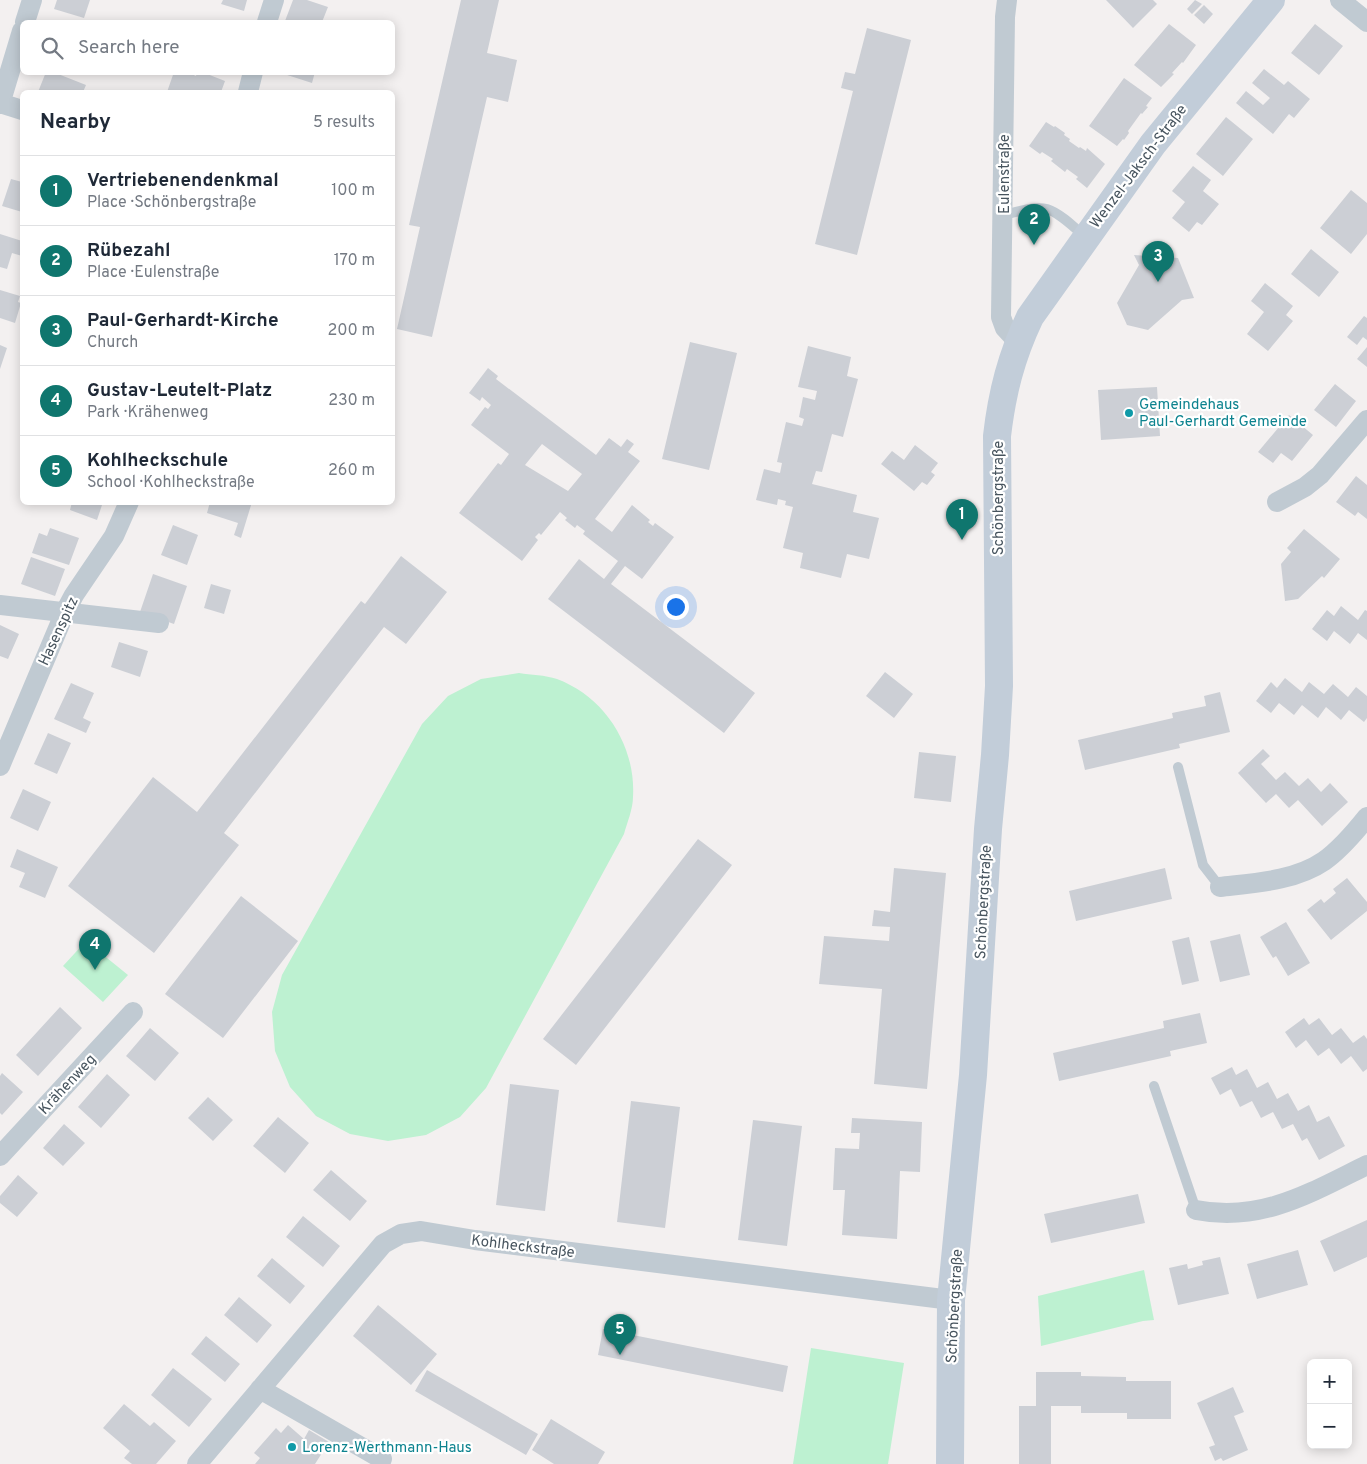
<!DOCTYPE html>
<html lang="en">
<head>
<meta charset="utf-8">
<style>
	:root { --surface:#fff; --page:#f6f6f7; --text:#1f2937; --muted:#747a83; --line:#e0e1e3; --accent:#0f766e }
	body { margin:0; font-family:Overpass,sans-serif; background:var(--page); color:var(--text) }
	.controls { position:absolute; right:15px; bottom:15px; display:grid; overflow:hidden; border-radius:8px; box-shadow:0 2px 12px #0003 }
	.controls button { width:45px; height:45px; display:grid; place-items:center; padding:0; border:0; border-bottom:1px solid var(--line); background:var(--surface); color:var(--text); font:25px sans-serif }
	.you { position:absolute; left:675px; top:606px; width:18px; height:18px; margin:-12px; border:4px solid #fff; border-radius:50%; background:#1a73e8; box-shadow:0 0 0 8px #1a73e833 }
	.badge { display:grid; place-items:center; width:32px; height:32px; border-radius:50%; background:var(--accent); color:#fff; font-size:16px; font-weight:700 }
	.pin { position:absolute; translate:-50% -41px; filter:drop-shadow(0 1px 2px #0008) }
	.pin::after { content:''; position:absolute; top:26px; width:18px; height:15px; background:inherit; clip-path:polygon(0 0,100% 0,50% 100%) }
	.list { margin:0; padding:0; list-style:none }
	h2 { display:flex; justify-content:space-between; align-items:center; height:65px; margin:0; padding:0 20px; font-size:21px }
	h2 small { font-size:16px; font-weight:400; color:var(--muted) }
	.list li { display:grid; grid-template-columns:32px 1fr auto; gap:15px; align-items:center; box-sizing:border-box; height:70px; padding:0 20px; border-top:1px solid var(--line) }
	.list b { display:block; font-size:19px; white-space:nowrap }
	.list p { margin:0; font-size:16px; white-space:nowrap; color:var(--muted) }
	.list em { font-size:16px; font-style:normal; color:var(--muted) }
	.icon { flex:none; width:28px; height:28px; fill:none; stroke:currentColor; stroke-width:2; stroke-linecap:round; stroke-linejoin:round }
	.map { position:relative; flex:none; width:1367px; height:1464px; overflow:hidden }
	.search { position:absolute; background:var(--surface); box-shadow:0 2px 12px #0003; left:20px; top:20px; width:375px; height:55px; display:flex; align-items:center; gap:12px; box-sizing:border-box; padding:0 18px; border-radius:8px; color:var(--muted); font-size:19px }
	.panel { position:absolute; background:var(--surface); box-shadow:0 2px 12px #0003; left:20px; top:90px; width:375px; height:415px; border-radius:8px }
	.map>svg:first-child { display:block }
	.green { fill:#bdf1d1 }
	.building { fill:#cccfd5; fill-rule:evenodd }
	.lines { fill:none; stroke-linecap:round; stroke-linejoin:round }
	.lane { stroke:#c0cad2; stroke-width:10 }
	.street { stroke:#c0cad2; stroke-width:20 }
	.secondary { stroke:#c2cdd9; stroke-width:28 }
	.culture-dot { fill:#0f9aa8; stroke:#fff; stroke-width:2 }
	.labels { text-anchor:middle; stroke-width:4.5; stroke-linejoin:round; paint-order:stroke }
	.street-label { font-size:15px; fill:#47545e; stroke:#fff }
	.culture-label { font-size:15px; fill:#0d838f; stroke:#fff; text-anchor:start }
</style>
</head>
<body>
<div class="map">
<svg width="1367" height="1464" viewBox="0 0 1367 1464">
	<rect width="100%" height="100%" fill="#f3f0f0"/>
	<path class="green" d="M519 673C531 675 545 675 557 679 605 697 636 746 633 797 633 809 627 823 624 834L486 1088 460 1117 426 1135 388 1141 350 1134 316 1116 290 1087 275 1051 272 1012 282 975 422 724 448 696 481 679Z
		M86 941 128 975 103 1002 63 966Z
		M1144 1270 1154 1320 1143 1321 1041 1346 1038 1296Z
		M811 1348 904 1363 888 1464H793Z"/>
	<path class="building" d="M57 0H90L84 18 54 9Z
		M223 0H247L244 11 221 4Z
		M293 0H307L328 7 322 22 285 21Z
		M461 0H499L487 53 517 60 508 102 487 97 432 337 397 329 420 227 409 225Z
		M1106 0H1153L1157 4 1133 28Z
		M1195 0 1202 4 1192 14 1187 9Z
		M1204 5 1213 14 1204 24 1194 15Z
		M1169 24 1196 45 1183 63 1182 62 1172 73 1174 74 1161 87 1134 65Z
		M1315 24 1343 46 1319 75 1291 53Z
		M867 28 911 40 857 255 815 244 853 91 841 88 845 72 855 74Z
		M1264 69 1284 85 1288 81 1310 99 1294 118 1289 114 1273 134 1236 103 1246 91 1263 105 1270 98 1252 83Z
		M46 72H53L86 85 83 92H38Z
		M174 72H187L196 76 197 72H202L225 81 221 92H167Z
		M285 72H315L312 83 284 74Z
		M1124 78 1152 98 1146 106 1148 107 1142 114 1141 113 1128 131 1129 133 1124 140 1123 139 1117 146 1089 126Z
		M1226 117 1253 139 1223 176 1196 154Z
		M1046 122 1054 127 1055 126 1065 133 1064 135 1070 139 1069 141 1079 148 1080 147 1086 151 1087 148 1105 164 1087 188 1076 179 1078 177 1067 169 1065 172 1051 161 1053 159 1042 152 1040 154 1029 146Z
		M1193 166 1211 180 1203 191 1219 204 1202 225 1197 222 1189 232 1172 218 1185 202 1172 191Z
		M11 179 22 182V212L2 206Z
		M1351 190 1367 203V234L1351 254 1320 228Z
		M0 234 22 241V256L12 253 7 269 0 267Z
		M1311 249 1339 272 1319 297 1291 274Z
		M1134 255 1178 258 1194 298 1182 300 1148 330 1127 325 1117 303 1139 265Z
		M1265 283 1293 306 1286 315 1293 321 1268 351 1247 334 1264 312 1251 301Z
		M0 290 20 296 18 302 21 303 15 323 0 318Z
		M1364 316 1367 318V340L1363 337 1357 345 1347 337Z
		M690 342 737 353 709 470 662 459Z
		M0 345 7 348 0 369Z
		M808 346 851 357 847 376 858 379 843 437 832 434 822 472 816 471 812 484 857 495 853 512 879 518 869 559 847 554 841 578 800 568 803 553 783 548 793 507 785 505 786 501 778 499 777 505 756 500 764 469 780 473 782 463 777 462 786 422 802 426 804 419 799 417 803 397 815 400 817 391 798 387Z
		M1367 347V367L1357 359Z
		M488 368 498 376 496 379 596 455 609 438 621 447 627 439 634 444 628 452 640 461 595 519 612 532 632 505 650 520 648 522 653 526 655 523 674 537 642 579 625 566 611 584 755 693 724 733 548 599 579 559 604 579 618 561 583 534 585 531 577 525 575 528 565 520 567 518 560 512 541 535 539 533 535 537 538 540 522 561 459 513 498 463 501 465 509 454 471 425 485 407 488 409 491 405 482 397 480 401 469 393ZM542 444 582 474 568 491 525 465Z
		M1335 384 1356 401 1336 427 1314 410Z
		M1157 387 1160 436 1101 440 1098 390Z
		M1289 415 1313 435 1292 461 1281 453 1273 463 1258 452Z
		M915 445 938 463 931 472 935 475 927 485 922 482 914 491 881 464 892 451 904 460Z
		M1356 476 1367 485V519L1358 512 1355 516 1336 502Z
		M72 502H103L97 520 70 510Z
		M210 502H252L241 538 234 535 238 523 207 513Z
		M173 525 198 535 187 565 161 555Z
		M50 528 79 538 69 565 32 553 39 533 47 536Z
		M1304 529 1340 559 1324 578 1322 576 1298 599 1285 601 1281 564 1291 552 1287 548Z
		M401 556 447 592 406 644 384 627 224 833 239 845 154 953 68 886 153 777 197 812 361 601 365 604Z
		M31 557 65 569 55 596 21 584Z
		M153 574 187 586 174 624 140 612Z
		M211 584 231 590 224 614 204 608Z
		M1341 606 1358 620 1365 610 1367 611V640L1358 633 1350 644 1334 631 1327 641 1312 629 1327 610 1334 616Z
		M0 625 19 634 8 659 0 656Z
		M119 642 148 651 140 677 111 667Z
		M885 672 913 694 894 718 866 696Z
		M1285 678 1302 692 1309 682 1324 694 1333 684 1348 697 1356 687 1367 696V718L1364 722 1349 710 1341 720 1326 707 1318 718 1302 705 1294 715 1279 703 1271 713 1256 701 1271 682 1277 688Z
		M71 683 94 693 83 718 91 722 86 733 54 719Z
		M1220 692 1230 732 1179 744 1180 748 1085 770 1078 740 1173 718 1172 713 1206 706 1204 696Z
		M48 733 71 743 57 774 34 764Z
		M1263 749 1270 756 1261 764 1276 780 1285 772 1299 786 1308 778 1321 792 1330 783 1348 802 1322 826 1298 800 1289 808 1276 794 1266 803 1238 773Z
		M919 752 956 756 951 802 914 798Z
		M23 789 51 802 38 831 10 818Z
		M698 839 732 865 576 1065 543 1039Z
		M17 849 58 867 45 898 19 887 25 873 10 867Z
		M894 868 946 873 927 1089 874 1084 882 989 819 984 824 936 889 941 890 927 872 926 874 910 890 912Z
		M1165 868 1172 899 1076 921 1069 891Z
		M1347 878 1367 902V911L1331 940 1307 910 1321 899 1324 903 1336 893 1333 889Z
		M241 896 298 941 223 1038 165 994Z
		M1286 922 1310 963 1288 976 1276 956 1273 958 1260 937Z
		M1240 934 1250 975 1220 982 1210 941Z
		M1189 937 1199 981 1182 985 1172 941Z
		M60 1007 82 1028 38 1076 16 1055Z
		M1200 1013 1207 1043 1170 1051 1171 1056 1059 1081 1053 1053 1164 1028 1163 1021Z
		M1304 1018 1309 1025 1319 1018 1332 1035 1341 1028 1353 1043 1364 1035 1367 1039V1069L1363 1072 1351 1056 1341 1064 1329 1048 1318 1056 1306 1040 1296 1048 1285 1032Z
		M150 1028 179 1053 155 1081 126 1056Z
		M1232 1067 1236 1075 1247 1069 1257 1088 1268 1082 1277 1099 1288 1093 1298 1111 1309 1105 1317 1122 1329 1116 1345 1146 1319 1160 1307 1138 1302 1141 1293 1124 1282 1129 1273 1112 1261 1118 1252 1101 1240 1107 1231 1089 1220 1095 1211 1078Z
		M2 1073 23 1092 2 1115 0 1113V1076Z
		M107 1074 130 1095 101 1128 78 1107Z
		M510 1084 559 1090 545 1211 496 1205Z
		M208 1097 233 1120 213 1141 188 1118Z
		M631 1101 680 1107 665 1228 617 1222Z
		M278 1117 309 1143 285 1173 253 1146Z
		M852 1118 922 1122 920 1172 900 1171 897 1239 842 1235 845 1190H833L835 1148 859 1149 860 1133H851Z
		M753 1120 802 1126 787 1246 738 1240Z
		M64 1124 85 1143 63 1166 43 1148Z
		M331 1170 367 1201 350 1221 313 1190Z
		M18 1175 38 1193 17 1217 0 1203V1196Z
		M1138 1194 1145 1223 1051 1243 1044 1214Z
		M303 1216 340 1246 323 1267 286 1237Z
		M1367 1220V1257L1334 1272 1320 1241Z
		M1298 1250 1308 1285 1257 1299 1247 1264Z
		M1220 1257 1229 1294 1178 1305 1169 1268 1187 1264 1188 1269 1203 1265 1202 1261Z
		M272 1258 305 1286 290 1304 257 1276Z
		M239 1297 272 1325 257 1343 224 1315Z
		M378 1305 437 1354 411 1385 353 1336Z
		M603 1329 788 1366 783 1392 598 1355Z
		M206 1336 240 1364 225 1382 191 1354Z
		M173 1368 212 1399 189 1427 151 1395Z
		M427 1370 538 1434 526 1455 415 1391Z
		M1036 1372H1081V1376L1126 1377V1381H1171V1419H1127V1413H1081V1406H1051V1464H1019V1406H1036Z
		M1233 1387 1244 1412 1234 1416 1248 1450 1223 1461 1221 1458 1215 1461 1209 1447 1215 1445 1197 1403Z
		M124 1404 150 1426 154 1422 176 1441 156 1464H132L124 1458 130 1451 103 1428Z
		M551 1419 605 1452 598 1464H554L532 1450Z
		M288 1425 304 1439 309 1430 329 1442 315 1464H255L260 1458 254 1453 276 1428 281 1433Z"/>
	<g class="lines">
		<path class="lane" d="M1004 215C1015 212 1035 206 1047 209 1060 213 1075 228 1085 237
			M1178 767 1203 865 1220 887
			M1154 1086 1196 1210"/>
		<path class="street" d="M1007 0 1005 17 1001 317 1005 328 1018 342
			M1340 0 1367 22
			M25 22 32 0
			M267 22 274 0
			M248 92 253 72
			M0 103 22 110
			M0 104 22 31
			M1277 502 1305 487 1320 475 1367 420
			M0 605 159 623
			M0 766 65 612 74 595 114 536 129 502
			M1220 887C1254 883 1295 881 1324 861 1341 849 1355 832 1367 817
			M0 1156 133 1012
			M1196 1210C1261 1223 1310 1193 1367 1165
			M260 1389 382 1459
			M197 1464 383 1244 401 1234 421 1231 475 1240 951 1300"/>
		<path class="secondary" d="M950 1464 951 1300 973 1075 988 829 995 755 999 686 997 436C1002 393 1011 357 1030 317L1153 144 1271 0"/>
	</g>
	<g class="culture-dot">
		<circle cx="1129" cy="413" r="5"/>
		<circle cx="292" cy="1447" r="5"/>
	</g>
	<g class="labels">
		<g class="street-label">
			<text transform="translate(1138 166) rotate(-53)" y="5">Wenzel-Jaksch-Straße</text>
			<text transform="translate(1004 174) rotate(-90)" y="5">Eulenstraße</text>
			<text transform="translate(998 498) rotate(-90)" y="5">Schönbergstraße</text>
			<text transform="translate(58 631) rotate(-65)" y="5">Hasenspitz</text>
			<text transform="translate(983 902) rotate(-87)" y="5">Schönbergstraße</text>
			<text transform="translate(67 1084) rotate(-47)" y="5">Krähenweg</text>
			<text transform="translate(523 1246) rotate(7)" y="5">Kohlheckstraße</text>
			<text transform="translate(954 1306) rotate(-87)" y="5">Schönbergstraße</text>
		</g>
		<g class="culture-label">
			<text x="1139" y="409">Gemeindehaus<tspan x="1139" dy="17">Paul-Gerhardt Gemeinde</tspan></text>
			<text x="302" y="1452">Lorenz-Werthmann-Haus</text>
		</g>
	</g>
</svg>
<div class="controls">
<button>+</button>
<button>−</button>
</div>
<div class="you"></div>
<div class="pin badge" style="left:962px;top:540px">1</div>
<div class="pin badge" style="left:1034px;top:245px">2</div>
<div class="pin badge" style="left:1158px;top:282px">3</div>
<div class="pin badge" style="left:95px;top:970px">4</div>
<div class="pin badge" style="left:620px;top:1355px">5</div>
<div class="search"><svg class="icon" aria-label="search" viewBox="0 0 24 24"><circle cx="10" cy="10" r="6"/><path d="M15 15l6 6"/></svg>Search here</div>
<section class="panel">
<h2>Nearby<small>5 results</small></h2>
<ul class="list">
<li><span class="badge">1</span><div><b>Vertriebenendenkmal</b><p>Place · Schönbergstraße</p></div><em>100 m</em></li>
<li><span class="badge">2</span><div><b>Rübezahl</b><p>Place · Eulenstraße</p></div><em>170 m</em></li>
<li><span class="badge">3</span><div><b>Paul-Gerhardt-Kirche</b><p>Church</p></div><em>200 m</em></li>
<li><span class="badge">4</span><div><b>Gustav-Leutelt-Platz</b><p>Park · Krähenweg</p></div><em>230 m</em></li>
<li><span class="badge">5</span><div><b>Kohlheckschule</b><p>School · Kohlheckstraße</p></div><em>260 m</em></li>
</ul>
</section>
</div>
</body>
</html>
